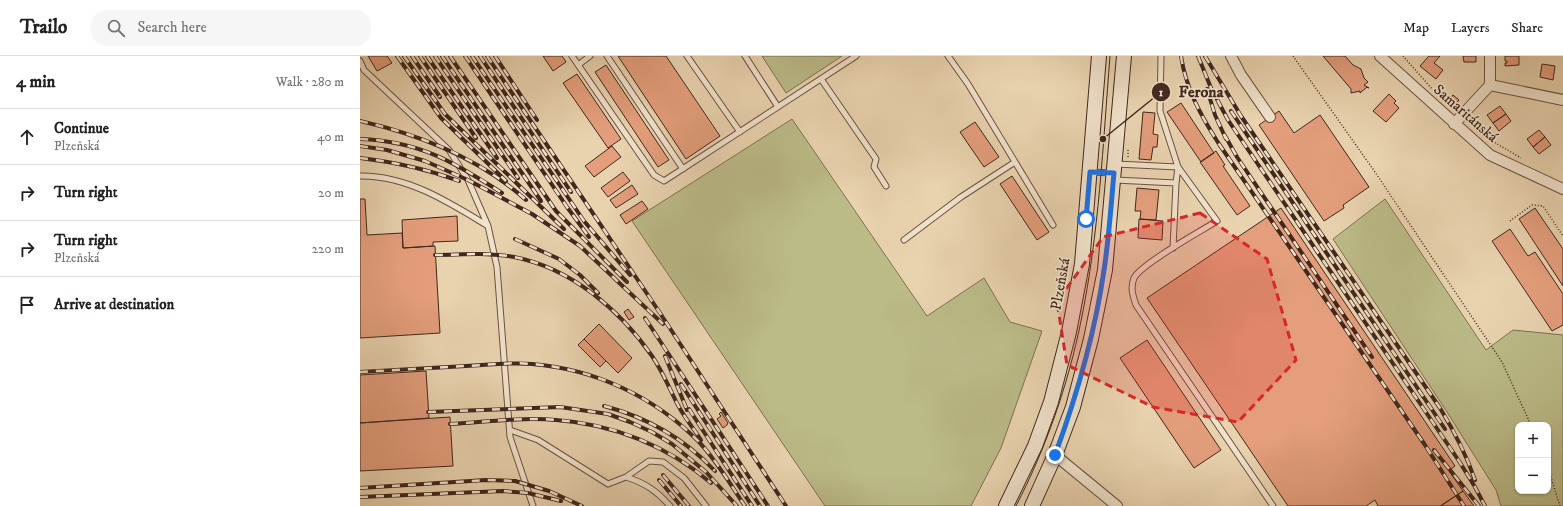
<!DOCTYPE html>
<html lang="en">
<head>
<meta charset="utf-8">
<style>
	:root { --surface:#fff; --page:#f6f6f6; --text:#202124; --muted:#757577; --line:#e0e0e0 }
	body { margin:0; font-family:"IM FELL DW Pica",serif; background:var(--page); color:var(--text) }
	.controls { position:absolute; right:12px; bottom:12px; display:grid; overflow:hidden; border-radius:8px; box-shadow:0 1px 3px #0004 }
	.controls button { width:36px; height:36px; display:grid; place-items:center; padding:0; border:0; border-bottom:1px solid var(--line); background:var(--surface); color:var(--text); font:20px sans-serif }
	.stop { position:absolute; width:12px; height:12px; margin:-9px; border:3px solid #1a73e8; border-radius:50%; background:#fff }
	.stop.end { background:#1a73e8; border-color:#fff; box-shadow:0 1px 4px #0008 }
	.list { margin:0; padding:0; list-style:none }
	h2 { display:flex; justify-content:space-between; align-items:center; height:52px; margin:0; padding:0 16px; font-size:17px }
	h2 small { font-size:13px; font-weight:400; color:var(--muted) }
	.list li { display:grid; grid-template-columns:26px 1fr auto; gap:12px; align-items:center; box-sizing:border-box; height:56px; padding:0 16px; border-top:1px solid var(--line) }
	.list b { display:block; font-size:15px; white-space:nowrap }
	.list p { margin:0; font-size:13px; white-space:nowrap; color:var(--muted) }
	.list em { font-size:13px; font-style:normal; color:var(--muted) }
	.icon { flex:none; width:22px; height:22px; fill:none; stroke:currentColor; stroke-width:2; stroke-linecap:round; stroke-linejoin:round }
	.map { position:relative; flex:none; width:1203px; height:450px; overflow:hidden }
	header { display:flex; align-items:center; gap:24px; box-sizing:border-box; height:56px; padding:0 20px; background:var(--surface); border-bottom:1px solid var(--line) }
	header strong { font-size:19px }
	nav { display:flex; gap:22px; margin-inline-start:auto; font-size:14px }
	.search { width:280px; height:36px; background:var(--page); display:flex; align-items:center; gap:10px; box-sizing:border-box; padding:0 14px; border-radius:16px; color:var(--muted); font-size:15px }
	main { display:flex }
	aside { flex:1; background:var(--surface) }
	.map>svg:first-child { display:block }
	.green { fill:#bb8; stroke:#7e7153; fill-rule:evenodd }
	.building { fill:#e49e7c; stroke:#41271e }
	.lines { fill:none; stroke-linecap:round; stroke-linejoin:round }
	.service-casing { stroke:#6b5242; stroke-width:7 }
	.minor-casing { stroke:#6b5242; stroke-width:12 }
	.secondary-casing { stroke:#41271e; stroke-width:16 }
	.path { stroke:#41271e; stroke-width:1.5; stroke-dasharray:1 2; stroke-linecap:butt }
	.service { stroke:#f1e2cb; stroke-width:5 }
	.minor { stroke:#f1e2cb; stroke-width:10 }
	.secondary { stroke:#f1e2cb; stroke-width:14 }
	.tram { stroke:#41271e; stroke-width:1 }
	.rail-casing { stroke:#41271e; stroke-width:4 }
	.rail { stroke:#f1e2cb; stroke-width:2.5; stroke-dasharray:8; stroke-linecap:butt }
	.route { stroke:#1a73e8; stroke-width:5 }
	.marked { fill:#d62828; fill-opacity:0.2; stroke:#d62828; stroke-width:3; stroke-dasharray:8 5; stroke-linejoin:round }
	.labels { text-anchor:middle; stroke-width:3.5; stroke-linejoin:round; paint-order:stroke }
	.street-label { font-size:15px; fill:#41271e; stroke:#f1e2cb }
	.leader { fill:none; stroke:#41271e; stroke-width:1.5 }
	.callout-dot { fill:#41271e; stroke:#f1e2cb; stroke-width:1.5 }
	.mark-label { font-size:12px; text-anchor:middle; font-weight:bold; fill:#fff }
	.callout-label { font-size:16px; text-anchor:middle; font-weight:bold; fill:#41271e; stroke:#f1e2cb; stroke-width:3.5; stroke-linejoin:round; paint-order:stroke }
</style>
</head>
<body>
<header>
<strong>Trailo</strong>
<div class="search"><svg class="icon" aria-label="search" viewBox="0 0 24 24"><circle cx="10" cy="10" r="6"/><path d="M15 15l6 6"/></svg>Search here</div>
<nav><a>Map</a><a>Layers</a><a>Share</a></nav>
</header>
<main>
<aside>
<h2>4 min<small>Walk · 280 m</small></h2>
<ul class="list">
<li><svg class="icon" aria-label="ahead" viewBox="0 0 24 24"><path d="M12 20V5M6 11l6-6 6 6"/></svg><div><b>Continue</b><p>Plzeňská</p></div><em>40 m</em></li>
<li><svg class="icon" aria-label="right" viewBox="0 0 24 24"><path d="M7 20v-9h11M14 6l5 5-5 5"/></svg><div><b>Turn right</b></div><em>20 m</em></li>
<li><svg class="icon" aria-label="right" viewBox="0 0 24 24"><path d="M7 20v-9h11M14 6l5 5-5 5"/></svg><div><b>Turn right</b><p>Plzeňská</p></div><em>220 m</em></li>
<li><svg class="icon" aria-label="arrive" viewBox="0 0 24 24"><path d="M6 21V4h12l-3 4 3 4H6"/></svg><div><b>Arrive at destination</b></div></li>
</ul>
</aside>
<div class="map">
<svg width="1203" height="450" viewBox="0 0 1203 450">
	<rect width="100%" height="100%" fill="#e9d3af"/>
	<filter id="stains"><feTurbulence type="fractalNoise" baseFrequency=".005" numOctaves="4"/><feColorMatrix values="0 0 0 0 .2 0 0 0 0 .09 0 0 0 0 .02 0 0 0 .5 -.17"/></filter>
	<radialGradient id="worn" r=".72"><stop offset=".6" stop-color="#630" stop-opacity="0"/><stop offset="1" stop-color="#630" stop-opacity=".3"/></radialGradient>
	<path class="green" d="M402 0H482L426 37Z
		M432 63 567 260 624 222 650 266 682 275 641 392 611 450H465L272 165Z
		M1025 143 1126 294 1153 274 1203 279V450H1141L1136 434 1087 356 973 183ZM1158 369H1188V435H1158Z"/>
	<path class="building" d="M8 0H27L32 7 17 15Z
		M183 0H202L206 6 193 15Z
		M258 0H306L360 80 326 103Z
		M963 0H985L993 9 1001 13 1004 22 1008 26 1004 29 1009 32 1007 31 1000 37V35L991 37V33Z
		M1069 0H1080L1074 7 1083 14 1076 23 1060 10Z
		M1103 0H1116V6H1104Z
		M1145 0H1159V9L1145 10V7H1147V5H1145Z
		M1182 8 1195 10 1193 24 1180 21Z
		M246 9 309 104 298 111 235 16Z
		M217 18 261 83 248 92 203 27Z
		M1029 38 1036 45 1034 47 1039 52 1026 66 1013 55Z
		M1093 39 1099 44 1095 49 1089 44Z
		M821 47 854 97 841 106 807 56Z
		M1140 50 1146 58 1133 67 1127 59Z
		M919 55 934 77 960 59 1009 131 983 149 984 152 964 165 899 69Z
		M783 56 795 57 793 78 798 79 797 91H793L791 104 779 103Z
		M1146 58 1151 65 1139 75 1133 67Z
		M615 66 639 101 624 111 600 76Z
		M1179 74 1185 81 1173 91 1167 83Z
		M1185 81 1191 89 1179 98 1173 91Z
		M252 90 261 101 234 121 225 110Z
		M856 95 865 109 863 110 890 150 877 159 840 106Z
		M263 116 270 125 248 141 241 132Z
		M652 120 689 176 677 184 640 128Z
		M272 129 278 138 256 152 250 144Z
		M777 132 799 134 796 164 780 163 781 155H775Z
		M0 143H5L7 179 42 177 43 192 75 190 80 277 0 282Z
		M282 145 288 153 266 168 260 159Z
		M921 152 1095 410 1089 415 1103 435 1080 450H1018L1015 444 1006 450H928L787 242Z
		M1175 152 1203 193V230L1159 163Z
		M97 160 98 185 73 186V190L43 192 42 164Z
		M779 163 803 165 802 184 778 182Z
		M1150 173 1168 200 1175 196 1203 238V269L1192 275 1132 185Z
		M268 253 274 261 269 264 264 256Z
		M239 268 272 302 258 317 224 283Z
		M224 283 246 305 240 311 218 289Z
		M787 284 861 394 834 412 760 302Z
		M66 315 69 362 0 367V319Z
		M361 356 368 367 367 369 363 372 357 363 361 360 359 358Z
		M90 361 93 410 0 415V367Z
		M1103 435 1114 450H1081Z"/>
	<g class="lines">
		<g class="service-casing">
			<path id="service" d="M212 0 294 119 304 125 496 0
				M247 0 323 113
				M327 0 380 76
				M385 0 418 51
				M588 0 608 28 693 169
				M801 0 800 55 818 111 857 165C841 175 781 208 774 222 770 232 773 240 776 249L913 450
				M0 5 4 14 89 94 108 124 128 170C90 147 47 119 0 120
				M218 9 230 0
				M461 23 516 103 514 111 526 130
				M756 108 818 111 816 127
				M731 116 753 117
				M755 124 816 127 813 192
				M128 170 137 211 150 381 173 450
				M544 184 601 141 655 106
				M150 374 178 384 248 428 266 421 289 405 303 406 324 422 346 450
				M266 421C285 427 297 435 310 450"/>
		</g>
		<g class="minor-casing">
			<path id="minor" d="M871 0 881 19 910 61
				M1020 0 1130 99 1203 133
				M1130 29V0
				M1094 68 1130 29 1203 44
				M695 399 757 450"/>
		</g>
		<g class="secondary-casing">
			<path id="secondary" d="M646 450 675 390 691 346 709 276 722 208 739 0
				M672 450 695 399 713 351 731 283 745 214 764 0"/>
		</g>
		<path class="path" d="M933 0 1015 116 1142 306 1171 369
			M1043 0 1073 34
			M1127 82 1161 102
			M768 94V102
			M1150 165 1172 149 1183 150 1203 180
			M1188 412 1200 450"/>
		<use href="#service" class="service"/>
		<use href="#minor" class="minor"/>
		<use href="#secondary" class="secondary"/>
		<path class="tram" d="M656 450C686 392 708 329 721 265 739 178 743 88 750 0"/>
		<g class="rail-casing">
			<path id="rail" d="M37 0 81 62 146 125
				M44 0 85 58 204 173
				M52 0 80 41
				M60 0 116 82
				M67 0 137 102
				M75 0 158 122
				M82 0 181 145
				M90 0 196 155 267 226
				M105 0 207 151 229 181
				M112 0 224 165 270 219
				M120 0 211 136
				M127 0 300 257 426 450
				M135 0 177 64
				M821 0C826 33 841 60 859 88L1065 389 1104 450
				M838 0 851 32 868 64 1099 405 1115 431 1125 450
				M845 0 881 60 1080 352C1094 375 1106 398 1115 424
				M847 33 855 59 866 83
				M871 55 1085 373
				M0 65C61 79 119 102 166 144
				M864 78 877 101 1012 301
				M0 83C59 85 94 106 142 137
				M0 90 27 94 65 105 108 124 172 158 220 190 303 268
				M0 102C34 106 67 113 99 125
				M155 183 199 203 220 219 238 237
				M75 199C101 199 129 196 154 201 211 212 260 254 292 300 303 316 310 334 319 351 325 362 334 373 341 384
				M285 262 408 450
				M305 300 327 354
				M0 316C35 314 71 312 106 310 128 309 150 306 172 308 235 313 295 341 339 386 357 405 370 428 385 450
				M321 328 400 450
				M244 350C286 361 325 383 355 415
				M329 353 392 450
				M68 356 200 351 248 358 270 366 292 376 312 388 346 416 377 450
				M90 368C125 366 161 361 196 364 253 368 308 390 351 427
				M1074 394 1119 450
				M303 419 329 450
				M299 424 321 450
				M0 432 126 424 155 425 189 435 222 450
				M0 441 143 435 168 437 201 445"/>
		</g>
		<use href="#rail" class="rail"/>
	</g>
	<g class="lines">
		<path class="route" d="M695 399C717 339 735 277 744 214 749 182 751 149 754 117L730 116 726 163"/>
	</g>
	<path class="marked" d="M840 157 907 203 936 304 878 366 793 351 707 309 697 246 743 181Z"/>
	<g class="labels">
		<g class="street-label">
			<text transform="translate(1106 57) rotate(41)" y="5">Samaritánská</text>
			<text transform="translate(700 228) rotate(-80)" y="5">Plzeňská</text>
		</g>
	</g>
	<path class="leader" d="M743 83L801 36"/>
	<g class="callout-dot">
		<circle cx="743" cy="83" r="4"/>
		<circle cx="801" cy="36" r="10"/>
	</g>
	<g class="mark-label">
		<text x="801" y="40">1</text>
	</g>
	<g class="callout-label">
		<text x="841" y="41">Ferona</text>
	</g>
	<rect width="100%" height="100%" filter="url(#stains)"/>
	<rect width="100%" height="100%" fill="url(#worn)"/>
</svg>
<div class="controls">
<button>+</button>
<button>−</button>
</div>
<div class="stop" style="left:726px;top:163px"></div>
<div class="stop end" style="left:695px;top:399px"></div>
</div>
</main>
</body>
</html>
